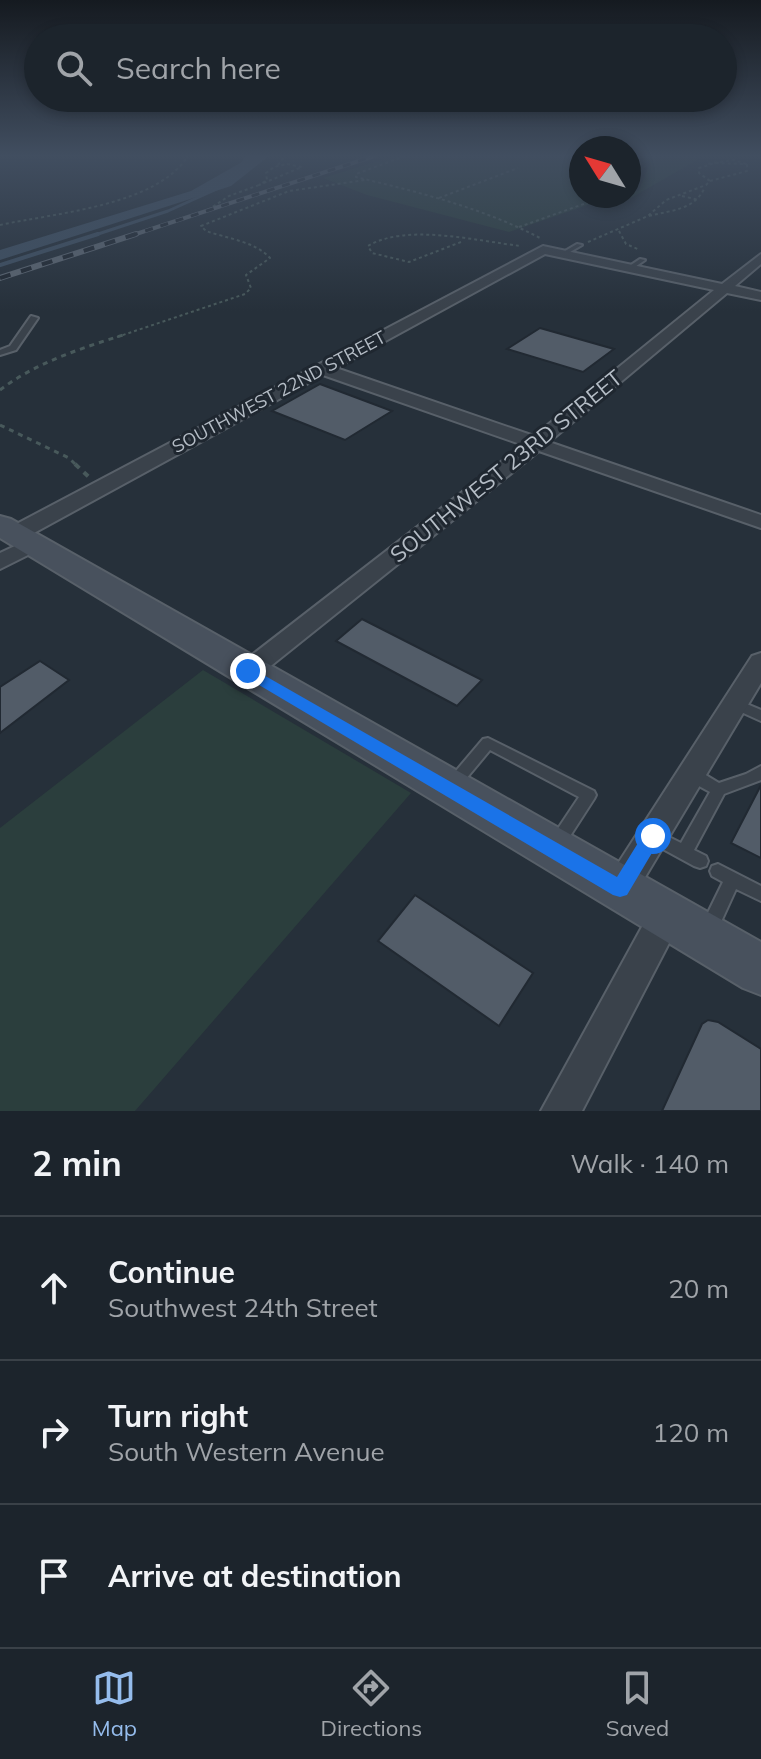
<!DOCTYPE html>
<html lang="en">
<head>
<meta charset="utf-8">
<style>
	:root { --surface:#1c242c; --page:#293038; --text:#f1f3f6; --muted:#a0a4a9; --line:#3a4148; --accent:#95bcec }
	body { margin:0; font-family:Mulish,sans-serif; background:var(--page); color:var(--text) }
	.compass { position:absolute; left:569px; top:136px; width:72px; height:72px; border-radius:50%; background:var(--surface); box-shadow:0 4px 12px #0003; rotate:307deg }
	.stop { position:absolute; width:24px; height:24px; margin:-18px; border:6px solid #1a73e8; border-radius:50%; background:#fff }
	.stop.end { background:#1a73e8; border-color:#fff; box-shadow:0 2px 8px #0008 }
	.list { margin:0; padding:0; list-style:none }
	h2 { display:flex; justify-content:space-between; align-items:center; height:104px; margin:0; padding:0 32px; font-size:34px }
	h2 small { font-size:26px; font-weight:400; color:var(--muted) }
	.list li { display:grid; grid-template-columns:52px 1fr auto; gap:24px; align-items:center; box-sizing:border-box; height:144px; padding:0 32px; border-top:2px solid var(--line) }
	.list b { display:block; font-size:30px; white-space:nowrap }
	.list p { margin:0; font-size:26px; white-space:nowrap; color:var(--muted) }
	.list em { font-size:26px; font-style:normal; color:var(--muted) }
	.icon { flex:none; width:44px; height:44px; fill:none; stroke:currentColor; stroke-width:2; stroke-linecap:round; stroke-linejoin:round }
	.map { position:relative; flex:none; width:761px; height:1111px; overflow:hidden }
	.search { position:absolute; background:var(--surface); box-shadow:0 4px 12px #0003; left:24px; right:24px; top:24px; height:88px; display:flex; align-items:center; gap:20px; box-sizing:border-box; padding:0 28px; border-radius:44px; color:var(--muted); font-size:30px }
	.sheet { height:536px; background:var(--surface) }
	nav { display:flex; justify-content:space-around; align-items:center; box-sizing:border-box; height:112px; border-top:2px solid var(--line); background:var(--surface); font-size:22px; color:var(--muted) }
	nav a { display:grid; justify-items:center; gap:4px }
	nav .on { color:var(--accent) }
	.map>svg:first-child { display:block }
	.green { fill:#2b3e3d }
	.water { fill:#3e4f61 }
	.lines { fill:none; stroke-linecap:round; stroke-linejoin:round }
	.stream-far1 { stroke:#3e4f61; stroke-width:3 }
	.stream { stroke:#3e4f61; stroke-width:4 }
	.building { fill:#525c68; stroke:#212932; stroke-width:2 }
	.lane-casing { stroke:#586069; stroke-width:4 }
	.street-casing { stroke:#586069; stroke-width:4 }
	.secondary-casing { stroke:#586069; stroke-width:4 }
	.path-far2 { stroke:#48595b; stroke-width:2; stroke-dasharray:3 3; stroke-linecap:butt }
	.path-far1 { stroke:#48595b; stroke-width:3; stroke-dasharray:5 5; stroke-linecap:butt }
	.path { stroke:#48595b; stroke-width:4; stroke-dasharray:6 6; stroke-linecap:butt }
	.lane { fill:#3a424b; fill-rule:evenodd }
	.street { fill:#3a424b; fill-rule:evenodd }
	.secondary { fill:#48515d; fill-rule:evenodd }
	.rail-far1-casing { stroke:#5c6671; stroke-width:4 }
	.rail-casing { stroke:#5c6671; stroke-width:6 }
	.rail-far1 { stroke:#1f2730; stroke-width:3; stroke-dasharray:8; stroke-linecap:butt }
	.rail { stroke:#1f2730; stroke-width:4; stroke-dasharray:11; stroke-linecap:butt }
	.route { fill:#1a73e8 }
	.labels { text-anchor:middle; stroke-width:6; stroke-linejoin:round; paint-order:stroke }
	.far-street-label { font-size:18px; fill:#b5bdc6; stroke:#1f2730 }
	.street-label { font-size:22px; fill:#b5bdc6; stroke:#1f2730 }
</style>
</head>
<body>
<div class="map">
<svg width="761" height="1111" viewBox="0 0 761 1111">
	<rect width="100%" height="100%" fill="#26303a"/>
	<path class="green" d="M394 156H581V196H614L509 232 367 195 323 178Z
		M636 156H704L617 206 621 197 639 190 650 163Z
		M203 670 411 793 135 1111H0V828Z"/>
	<path class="water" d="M245 156H269L231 186 0 260V250L191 191 242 162Z"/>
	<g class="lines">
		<path class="stream-far1" d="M92 236 168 211 219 188"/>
		<path class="stream" d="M0 265 98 234"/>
	</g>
	<path class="building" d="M540 328 614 349 583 372 507 349Z
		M320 384 392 411 345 440 272 411Z
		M362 619 482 680 457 706 336 641Z
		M40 661 69 680 0 733V687Z
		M761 785V858L731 843Z
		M415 895 533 973 499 1026 378 941Z
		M708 1020 718 1022 761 1049V1111H662L702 1024Z"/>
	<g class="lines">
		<g class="lane-casing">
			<path id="lane" d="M577 244 582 245 565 255 560 254Z
				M640 259 645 260 632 269H628V267Z
				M31 316 38 318 16 350 0 355V350L10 346Z
				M735 699 761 710V721L730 707 728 704 730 701Z
				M488 738 594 791 596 795 594 799 563 847 557 849 551 847 549 842 579 797 490 750 460 786 455 788 450 786 448 782 450 778 483 739Z
				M761 766V780L724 794 694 850 706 856 708 861 706 866 700 868 694 866 650 842 647 837 650 832 655 830 681 843 710 792 686 779 684 775 686 771C697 767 710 778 719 783L746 774Z
				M718 864 761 886V901L736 889 715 935 709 937 703 935 700 929 723 882 712 876 710 871 712 866Z"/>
		</g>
		<g class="street-casing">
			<path id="street" d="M543 246 722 284 761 254V264L735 286 761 292V300L727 293 549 442 761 515V528L539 451 257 677 248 680 239 677 235 671 239 665 523 445 323 375 23 539H7L4 534 7 529ZM545 254 714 290 534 436 336 368Z
				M32 538 43 544 40 549 0 569V553Z
				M761 653V683L632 899 620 904 608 899 604 889 608 879 752 656Z
				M666 901 678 905 683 916 582 1111H541L654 905Z"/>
		</g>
		<g class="secondary-casing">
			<path id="secondary" d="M0 516 11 519 761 942V995L743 988 0 538Z"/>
		</g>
		<path class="path-far2" d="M405 156 356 174V177C418 192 483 208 540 238
			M629 156 640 163 629 186
			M287 164 302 167 259 185 267 180 266 173 274 167Z
			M278 165 285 156
			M710 181 747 171V164
			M682 196 699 200
			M439 198 518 168
			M208 210 229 196 259 185
			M649 216C672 210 695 210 705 187
			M0 225C55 213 156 206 188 156
			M519 227 606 196
			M619 231 626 244 640 250
			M461 242 409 262 372 253 368 246C406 223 477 241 521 246
			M588 242 648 216 666 200 706 185 710 181 699 173V168L715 163 746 164 734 160 706 164
			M117 337 245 294 251 288 246 275 270 258C256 242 226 238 206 231L201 226 289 191 365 180"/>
		<path class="path-far1" d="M0 390C35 363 82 348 123 335
			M0 425 69 458 77 466"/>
		<path class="path" d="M75 464 90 478"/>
		<use href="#lane" class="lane"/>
		<use href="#street" class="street"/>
		<use href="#secondary" class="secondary"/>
		<g class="rail-far1-casing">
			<path id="rail-far1" d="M130 236 374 156"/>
		</g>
		<g class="rail-casing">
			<path id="rail" d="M0 278 136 234"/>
		</g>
		<use href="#rail-far1" class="rail-far1"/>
		<use href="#rail" class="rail"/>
	</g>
	<linearGradient id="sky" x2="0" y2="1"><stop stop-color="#151a20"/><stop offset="0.5" stop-color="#414e60"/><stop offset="1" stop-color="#414e60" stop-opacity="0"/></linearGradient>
	<rect width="761" height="311" fill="url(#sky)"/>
	<path class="route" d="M248 666 617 877 646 830H659L662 836 627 895 620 897 613 895 242 675 240 671Z"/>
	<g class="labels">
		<g class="far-street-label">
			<text transform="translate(279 392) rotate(-28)" y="6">SOUTHWEST 22ND STREET</text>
		</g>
		<g class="street-label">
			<text transform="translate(506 466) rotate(-39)" y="8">SOUTHWEST 23RD STREET</text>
		</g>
	</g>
</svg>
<svg class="compass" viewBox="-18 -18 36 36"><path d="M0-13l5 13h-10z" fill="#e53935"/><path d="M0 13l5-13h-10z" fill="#a0a4a9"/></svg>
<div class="stop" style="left:653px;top:836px"></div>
<div class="stop end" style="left:248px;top:671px"></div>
<div class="search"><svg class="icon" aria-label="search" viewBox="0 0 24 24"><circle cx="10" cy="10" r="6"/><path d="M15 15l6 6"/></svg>Search here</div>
</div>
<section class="sheet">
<h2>2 min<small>Walk · 140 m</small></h2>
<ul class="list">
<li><svg class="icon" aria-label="ahead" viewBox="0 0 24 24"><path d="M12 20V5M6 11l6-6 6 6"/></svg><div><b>Continue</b><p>Southwest 24th Street</p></div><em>20 m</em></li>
<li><svg class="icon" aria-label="right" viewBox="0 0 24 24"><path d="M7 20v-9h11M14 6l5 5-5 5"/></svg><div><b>Turn right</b><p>South Western Avenue</p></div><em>120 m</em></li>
<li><svg class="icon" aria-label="arrive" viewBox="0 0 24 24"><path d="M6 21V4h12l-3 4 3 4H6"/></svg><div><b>Arrive at destination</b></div></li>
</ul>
</section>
<nav>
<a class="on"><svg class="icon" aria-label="map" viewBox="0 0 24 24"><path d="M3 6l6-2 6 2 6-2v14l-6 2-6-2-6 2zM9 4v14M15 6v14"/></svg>Map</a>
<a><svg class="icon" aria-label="directions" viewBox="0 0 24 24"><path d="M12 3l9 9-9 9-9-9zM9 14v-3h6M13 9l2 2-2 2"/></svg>Directions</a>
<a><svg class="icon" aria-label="saved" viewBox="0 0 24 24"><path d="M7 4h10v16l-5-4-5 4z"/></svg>Saved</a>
</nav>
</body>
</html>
